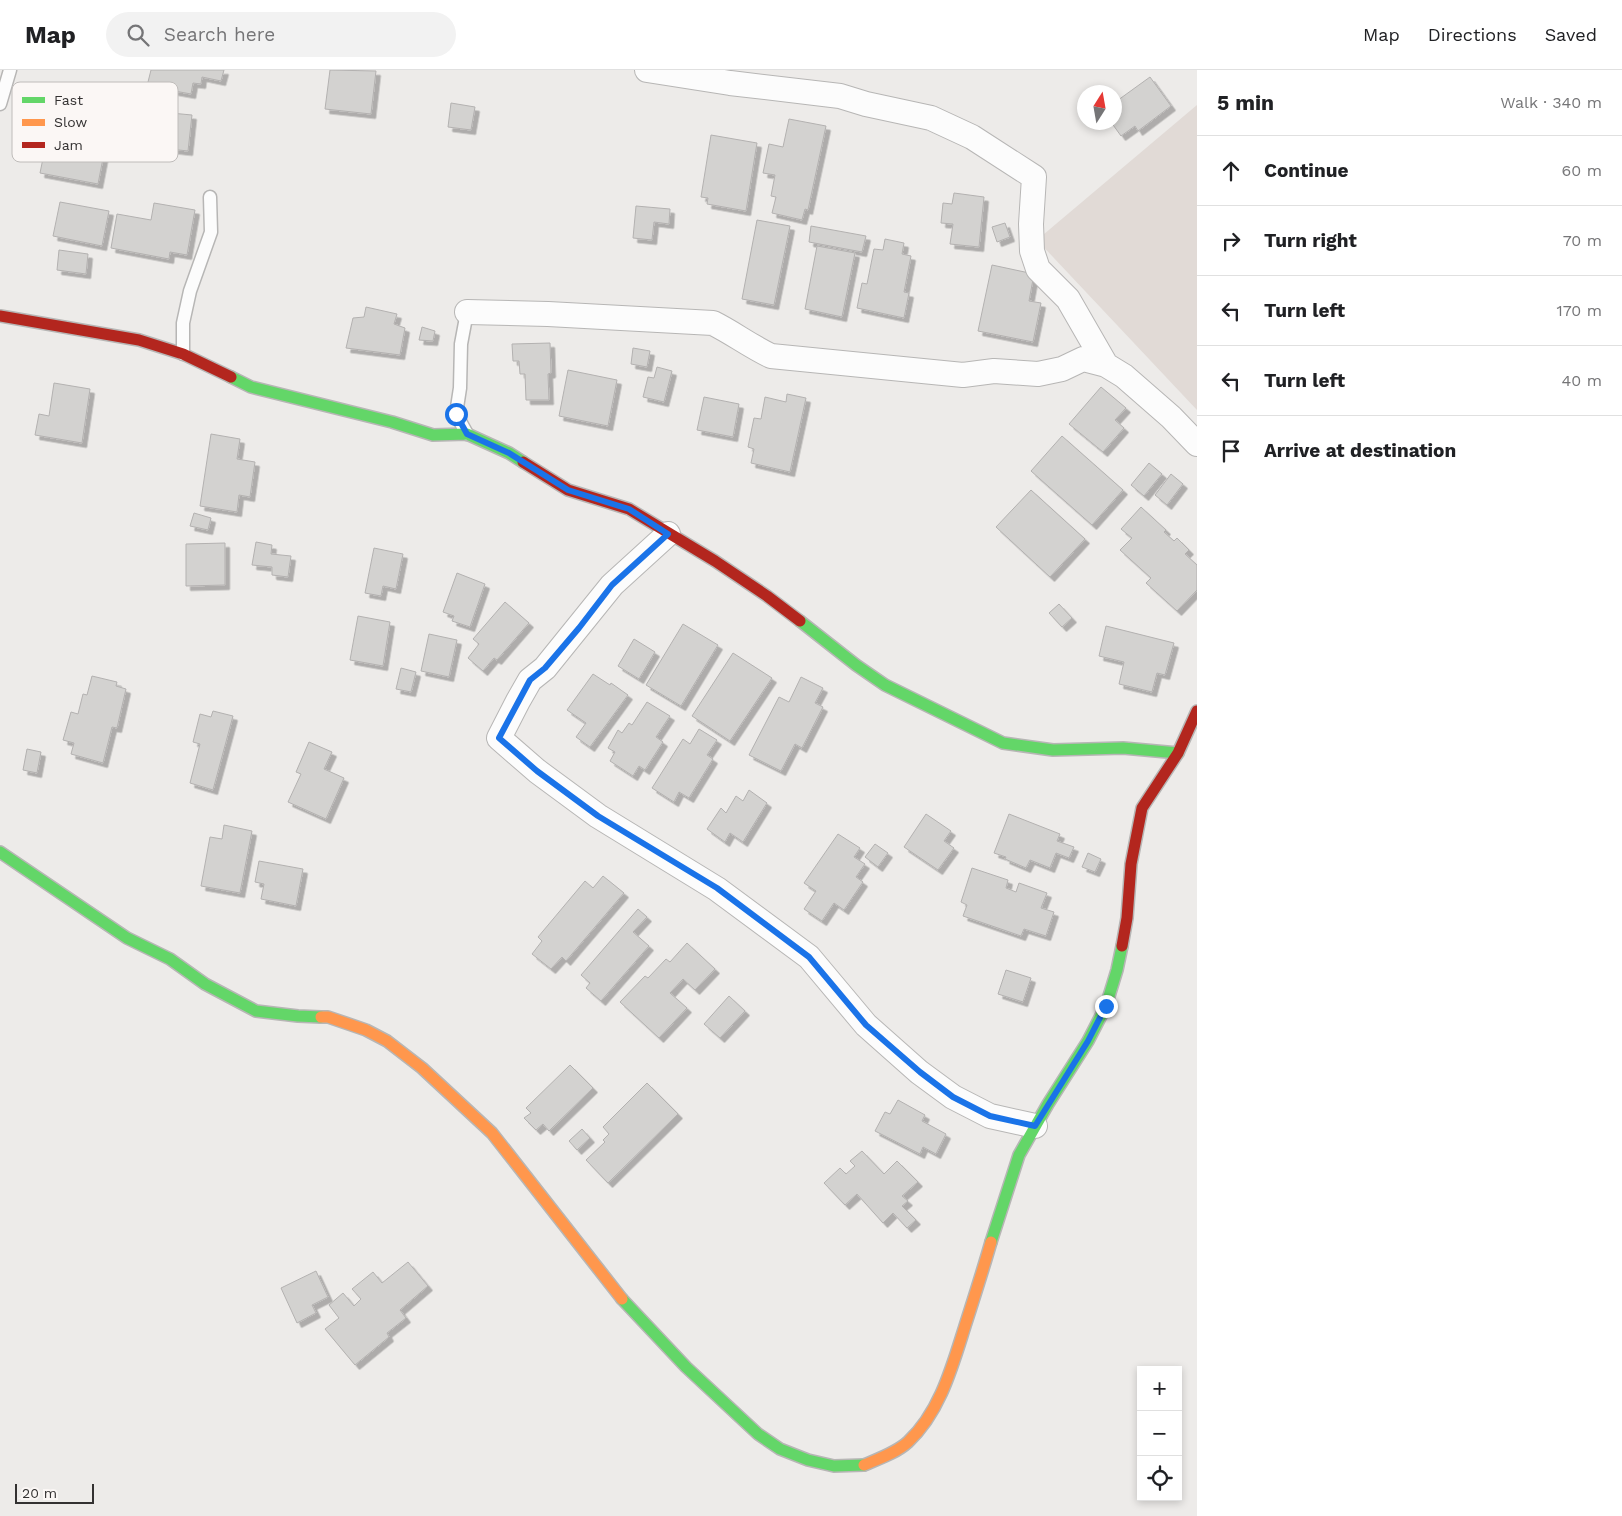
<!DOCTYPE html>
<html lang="en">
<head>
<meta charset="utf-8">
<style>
	:root { --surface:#fff; --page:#f2f2f2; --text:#202124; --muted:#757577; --line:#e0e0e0 }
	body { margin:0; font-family:"Work Sans",sans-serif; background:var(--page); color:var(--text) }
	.controls { position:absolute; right:15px; bottom:15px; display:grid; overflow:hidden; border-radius:0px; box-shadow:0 2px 8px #0003 }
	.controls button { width:45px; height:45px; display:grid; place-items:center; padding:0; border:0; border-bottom:1px solid var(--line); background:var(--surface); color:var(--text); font:25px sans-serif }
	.compass { position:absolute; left:1077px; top:15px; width:45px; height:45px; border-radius:50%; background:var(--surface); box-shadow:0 2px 8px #0003; rotate:11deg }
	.scale { position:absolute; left:15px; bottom:12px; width:79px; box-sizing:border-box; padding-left:5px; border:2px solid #333131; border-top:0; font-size:14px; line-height:18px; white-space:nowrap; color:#333131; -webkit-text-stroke:4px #fbf7f5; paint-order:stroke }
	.stop { position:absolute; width:15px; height:15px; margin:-11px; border:4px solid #1a73e8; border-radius:50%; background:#fff }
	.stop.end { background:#1a73e8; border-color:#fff; box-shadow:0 1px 5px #0008 }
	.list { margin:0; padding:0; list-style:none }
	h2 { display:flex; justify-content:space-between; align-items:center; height:65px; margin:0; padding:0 20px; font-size:21px }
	h2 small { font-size:16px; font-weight:400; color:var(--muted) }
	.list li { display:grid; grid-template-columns:32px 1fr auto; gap:15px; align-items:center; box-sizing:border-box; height:70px; padding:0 20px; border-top:1px solid var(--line) }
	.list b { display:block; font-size:19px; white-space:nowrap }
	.list em { font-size:16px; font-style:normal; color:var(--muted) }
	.icon { flex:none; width:28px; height:28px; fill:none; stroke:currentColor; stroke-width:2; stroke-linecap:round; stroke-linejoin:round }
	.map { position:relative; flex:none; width:1197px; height:1446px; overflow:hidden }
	header { display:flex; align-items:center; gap:30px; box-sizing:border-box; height:70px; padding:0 25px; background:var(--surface); border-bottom:1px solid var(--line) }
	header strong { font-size:24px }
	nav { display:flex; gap:28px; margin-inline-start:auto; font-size:18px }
	.search { width:350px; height:45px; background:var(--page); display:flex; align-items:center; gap:12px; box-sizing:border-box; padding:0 18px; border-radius:28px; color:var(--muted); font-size:19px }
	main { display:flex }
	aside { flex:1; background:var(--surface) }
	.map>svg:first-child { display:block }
	.built { fill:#e1dad6 }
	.building { fill:#d3d2d0; stroke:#b3b1b0; filter:url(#shadow) }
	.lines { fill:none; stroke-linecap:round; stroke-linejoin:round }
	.lane-casing { stroke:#b7b6b5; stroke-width:15 }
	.street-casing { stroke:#b7b6b5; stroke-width:26 }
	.fast-casing { stroke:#b7b6b5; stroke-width:14 }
	.slow-casing { stroke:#b7b6b5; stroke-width:14 }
	.jam-casing { stroke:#b7b6b5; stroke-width:14 }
	.lane { stroke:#fcfcfc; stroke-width:12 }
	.street { stroke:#fcfcfc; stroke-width:24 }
	.fast { stroke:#63d668; stroke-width:11 }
	.slow { stroke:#ff974d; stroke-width:11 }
	.jam { stroke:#b3261e; stroke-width:11 }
	.route { stroke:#1a73e8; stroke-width:6 }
	.key { fill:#fbf7f5; stroke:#bfbcba; stroke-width:1 }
	.key-label { font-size:14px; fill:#333131 }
</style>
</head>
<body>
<header>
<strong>Map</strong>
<div class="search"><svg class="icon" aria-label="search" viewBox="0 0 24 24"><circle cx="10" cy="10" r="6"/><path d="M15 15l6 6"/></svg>Search here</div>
<nav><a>Map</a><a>Directions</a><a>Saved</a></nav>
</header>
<main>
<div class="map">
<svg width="1197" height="1446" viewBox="0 0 1197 1446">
	<defs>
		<filter id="shadow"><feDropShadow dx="4.5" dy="4.5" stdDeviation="0" flood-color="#0004"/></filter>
	</defs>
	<rect width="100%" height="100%" fill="#edebe9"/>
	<path class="built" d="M1197 35V340L1037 170Z"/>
	<path class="building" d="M151 0H224L221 11 202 7 201 14 193 13 191 24 147 16Z
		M330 0 376 1 371 44 325 39Z
		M1150 7 1171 36 1138 61 1135 56 1121 66 1111 52H1114V33Z
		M451 33 475 37 471 60 448 57Z
		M139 40 192 45 188 81 143 76 144 65 136 64Z
		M789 49 826 56 808 140 805 139 802 150 772 143 776 127 771 126 775 105 763 103 769 74 783 77Z
		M48 64 66 67 64 78 90 83 91 75 105 78 98 114 40 103Z
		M711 65 757 73 746 141 707 134 708 128 701 127Z
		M954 123 984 127 979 177 950 174 953 154 941 153 943 133 952 134Z
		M60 132 109 141 102 176 53 166Z
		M154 133 195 140 187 185 170 182 169 189 111 178 117 144 151 150Z
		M636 136 670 139 669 154 654 152 652 170 633 168Z
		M757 150 790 156 774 235 742 229Z
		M1005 153 1010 167 997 172 992 157Z
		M811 156 866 166 862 182 809 172Z
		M885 169 904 173 902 184 911 186 904 222 909 223 904 248 857 238 862 213 867 214 874 179 883 180Z
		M817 176 855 183 842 247 805 239Z
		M59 180 88 184 86 204 57 200Z
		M992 195 1034 204 1029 231 1041 233 1033 272 978 261Z
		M366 237 397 244 394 254 405 258 400 285 346 278 353 248 364 247Z
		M422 257 435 261 433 271 419 270Z
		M550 273 551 303 548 304 549 330H526L525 304H520L519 291H513L512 274Z
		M633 278 650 281 647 297 631 294Z
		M657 297 672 301 664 332 643 327 648 307 654 308Z
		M568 300 617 310 608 356 559 346Z
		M54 313 90 319 82 373 35 365 39 344 49 346Z
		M1101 317 1126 338 1115 350 1124 358 1103 382 1069 354Z
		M787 324 806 328 790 402 751 393 754 379 748 377 754 348 761 349 765 327 786 332Z
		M704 327 739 334 733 367 697 360Z
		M211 364 240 369 237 389 255 392 250 427 239 425 237 442 200 436Z
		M1062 366 1123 420 1092 455 1031 401Z
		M1149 393 1162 404 1144 426 1131 415Z
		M1171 404 1183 414 1167 435 1155 425Z
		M1031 420 1085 469 1050 507 996 457Z
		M1141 437 1166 460 1164 462 1174 471 1177 468 1189 480 1185 484 1197 495V520L1177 541 1146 513 1151 508 1120 480 1132 468 1121 459Z
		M194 443 211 448 208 460 190 456Z
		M256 472 272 475 271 484 291 486 288 507 272 505V497L252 495Z
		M225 473V515L186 516V474Z
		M374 478 403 484 396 519 383 516 381 526 365 523Z
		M457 503 485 514 470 557 452 551 454 546 443 542Z
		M505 532 529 553 497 590 494 588 483 601 468 588 479 574 473 569Z
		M1059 534 1072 548 1062 557 1049 543Z
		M358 546 390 552 383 596 350 590Z
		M683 554 718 575 681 636 646 615Z
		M1106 556 1174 573 1165 605 1157 603 1152 622 1119 614 1124 592 1099 586Z
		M429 564 457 570 449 607 421 601Z
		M634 569 655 582 639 609 618 596Z
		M733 583 772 608 730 671 692 646Z
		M401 598 416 602 411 622 396 619Z
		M593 604 610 615 611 613 628 625 590 677 576 667 586 653 567 640Z
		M92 606 117 612 116 616 126 619 117 658 112 657 103 693 71 684 74 673 63 670 71 642 78 644 83 624 87 625Z
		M801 607 823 618 815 633 823 637 802 678 795 674 781 701 749 685 779 627 789 632Z
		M647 632 670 646 656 667 663 672 645 700 639 696 633 706 610 691 615 682 608 678 618 660 622 663 629 653 632 655Z
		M213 641 233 646 213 720 190 713 200 674 193 672 200 644 211 647Z
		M699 659 717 670 707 685 713 689 689 728 679 722 674 732 652 718 683 669 690 674Z
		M309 672 332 682 324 699 344 708 326 749 288 732 301 704 296 702Z
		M27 679 41 682 37 703 23 700Z
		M749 720 767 733 743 772 730 763 725 772 707 759 721 738 726 743 736 726 743 731Z
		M926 744 951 761 944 771 954 778 938 800 904 777Z
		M1009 744 1060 764 1057 771 1074 777 1069 788 1056 783 1050 798 1030 790 1026 798 1005 789 1006 787 994 783Z
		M224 755 252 761 240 823 201 816 210 767 222 769Z
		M838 764 860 778 854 787 865 794 856 807 863 812 844 840 834 833 822 851 804 839 816 821 804 813Z
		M875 774 888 783 878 797 865 787Z
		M1088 783 1101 789 1095 802 1082 797Z
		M259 791 303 799 296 836 261 829 264 814 255 812Z
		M972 798 1008 810 1006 818 1016 822 1019 813 1047 823 1041 838 1054 842 1046 866 1024 859 1021 866 963 846 967 835 961 832Z
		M603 806 624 823 566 891 562 887 551 899 532 884 542 871 538 867 585 811 593 818Z
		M638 839 647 847 633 862 649 876 601 931 586 918 590 913 581 905Z
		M687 873 715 899 695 920 683 909 670 923 687 938 659 968 620 932 645 906 648 908 666 889 670 892Z
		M1006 900 1031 908 1023 932 998 924Z
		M729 926 745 941 720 968 704 954Z
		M570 995 593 1018 549 1061 543 1054 536 1060 524 1048 531 1043 526 1038Z
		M647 1013 678 1044 608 1113 586 1090 605 1072 603 1070 609 1064 603 1057Z
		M898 1030 925 1045 922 1051 946 1064 936 1084 923 1077 920 1084 875 1061 885 1042 890 1044Z
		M582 1059 590 1068 577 1080 569 1071Z
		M862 1081 884 1104 897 1091 918 1112 902 1126 908 1131 902 1136 916 1150 907 1158 893 1143 883 1153 857 1124 845 1135 824 1113 840 1098 846 1104 855 1096 850 1091Z
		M408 1192 428 1216 400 1240 406 1248 387 1263 389 1267 355 1295 325 1259 339 1248 329 1235 343 1223 354 1236 361 1229 352 1219 373 1202 382 1213Z
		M316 1201 328 1227 312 1235 316 1243 297 1253 281 1218Z"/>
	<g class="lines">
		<g class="lane-casing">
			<path id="lane" d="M0 34 10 0
				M183 284V253L190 221 211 162 210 127
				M467 364 456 344 460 318 461 274 467 242"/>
		</g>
		<g class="street-casing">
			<path id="street" d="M647 0 730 13 840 26 866 34 931 48 972 67 1034 107 1031 154 1032 181 1038 199 1068 229 1106 295
				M467 242 548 244 713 253C733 263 750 276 771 286L963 305 994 301 1038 304 1062 299 1083 289 1106 295 1124 306 1171 347 1197 374
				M668 464 612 515 545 598 530 610 518 631 499 668 537 701 598 746 717 819 809 887 866 955 919 1002 953 1027 990 1046 1035 1056"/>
		</g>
		<g class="fast-casing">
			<path id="fast" d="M231 307 251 317 392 352 433 365 467 364 509 383 523 392
				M800 551 856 595 885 615 1003 673 1053 680 1123 678 1178 683
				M0 782 127 868 170 889 205 914 256 941 298 946 321 947
				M991 1172 1019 1085 1048 1034 1088 971 1106 936 1117 900 1122 876
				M622 1229 686 1297 758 1364 780 1379 808 1390 834 1396 864 1395"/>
		</g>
		<g class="slow-casing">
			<path id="slow" d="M321 947H328L366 960 387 971 422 998 492 1063 622 1229
				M864 1395C878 1389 896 1383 908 1372 940 1342 952 1297 965 1256 974 1228 983 1200 991 1172"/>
		</g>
		<g class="jam-casing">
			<path id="jam" d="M0 246 139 270 183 284 231 307
				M523 392 568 420 629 439 715 491 767 526 800 551
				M1122 876 1127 848 1131 794 1142 738 1178 683 1197 641"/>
		</g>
		<use href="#lane" class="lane"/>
		<use href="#street" class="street"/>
		<use href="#fast" class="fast"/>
		<use href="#slow" class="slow"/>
		<use href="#jam" class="jam"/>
	</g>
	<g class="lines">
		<path class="route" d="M456 344 467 364 509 383 568 420 629 439 668 464 612 515 579 558 545 598 530 610 499 668 537 701 598 746 717 818 809 887 866 955 920 1002 953 1027 990 1046 1035 1056 1088 971 1106 936"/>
	</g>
	<rect x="12" y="12" width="166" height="80" rx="8" class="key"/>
	<rect x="22" y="27" width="23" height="6" fill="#63d668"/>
	<rect x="22" y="49" width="23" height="7" fill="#ff974d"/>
	<rect x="22" y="72" width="23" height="6" fill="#b3261e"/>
	<g class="key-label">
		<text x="54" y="35">Fast</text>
		<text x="54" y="57">Slow</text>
		<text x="54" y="80">Jam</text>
	</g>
</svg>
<div class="controls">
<button>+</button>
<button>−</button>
<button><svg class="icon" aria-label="locate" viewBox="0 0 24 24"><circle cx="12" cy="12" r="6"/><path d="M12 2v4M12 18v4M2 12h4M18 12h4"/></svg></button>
</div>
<svg class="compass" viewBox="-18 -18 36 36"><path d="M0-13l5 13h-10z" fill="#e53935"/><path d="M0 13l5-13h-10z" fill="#757577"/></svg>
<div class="scale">20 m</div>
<div class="stop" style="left:456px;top:344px"></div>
<div class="stop end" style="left:1106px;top:936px"></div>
</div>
<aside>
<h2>5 min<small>Walk · 340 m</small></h2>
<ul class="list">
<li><svg class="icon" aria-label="ahead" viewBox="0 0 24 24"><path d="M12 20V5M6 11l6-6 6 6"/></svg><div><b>Continue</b></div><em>60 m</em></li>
<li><svg class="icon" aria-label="right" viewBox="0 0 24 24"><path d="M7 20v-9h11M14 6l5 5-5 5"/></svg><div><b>Turn right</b></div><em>70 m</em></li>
<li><svg class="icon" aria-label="left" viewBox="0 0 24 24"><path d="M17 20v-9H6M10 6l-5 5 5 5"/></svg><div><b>Turn left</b></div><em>170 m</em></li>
<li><svg class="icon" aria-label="left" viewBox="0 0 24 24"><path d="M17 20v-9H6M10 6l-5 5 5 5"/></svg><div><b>Turn left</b></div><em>40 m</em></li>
<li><svg class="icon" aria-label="arrive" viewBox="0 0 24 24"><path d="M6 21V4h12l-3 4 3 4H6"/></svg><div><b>Arrive at destination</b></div></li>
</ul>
</aside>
</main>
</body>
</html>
